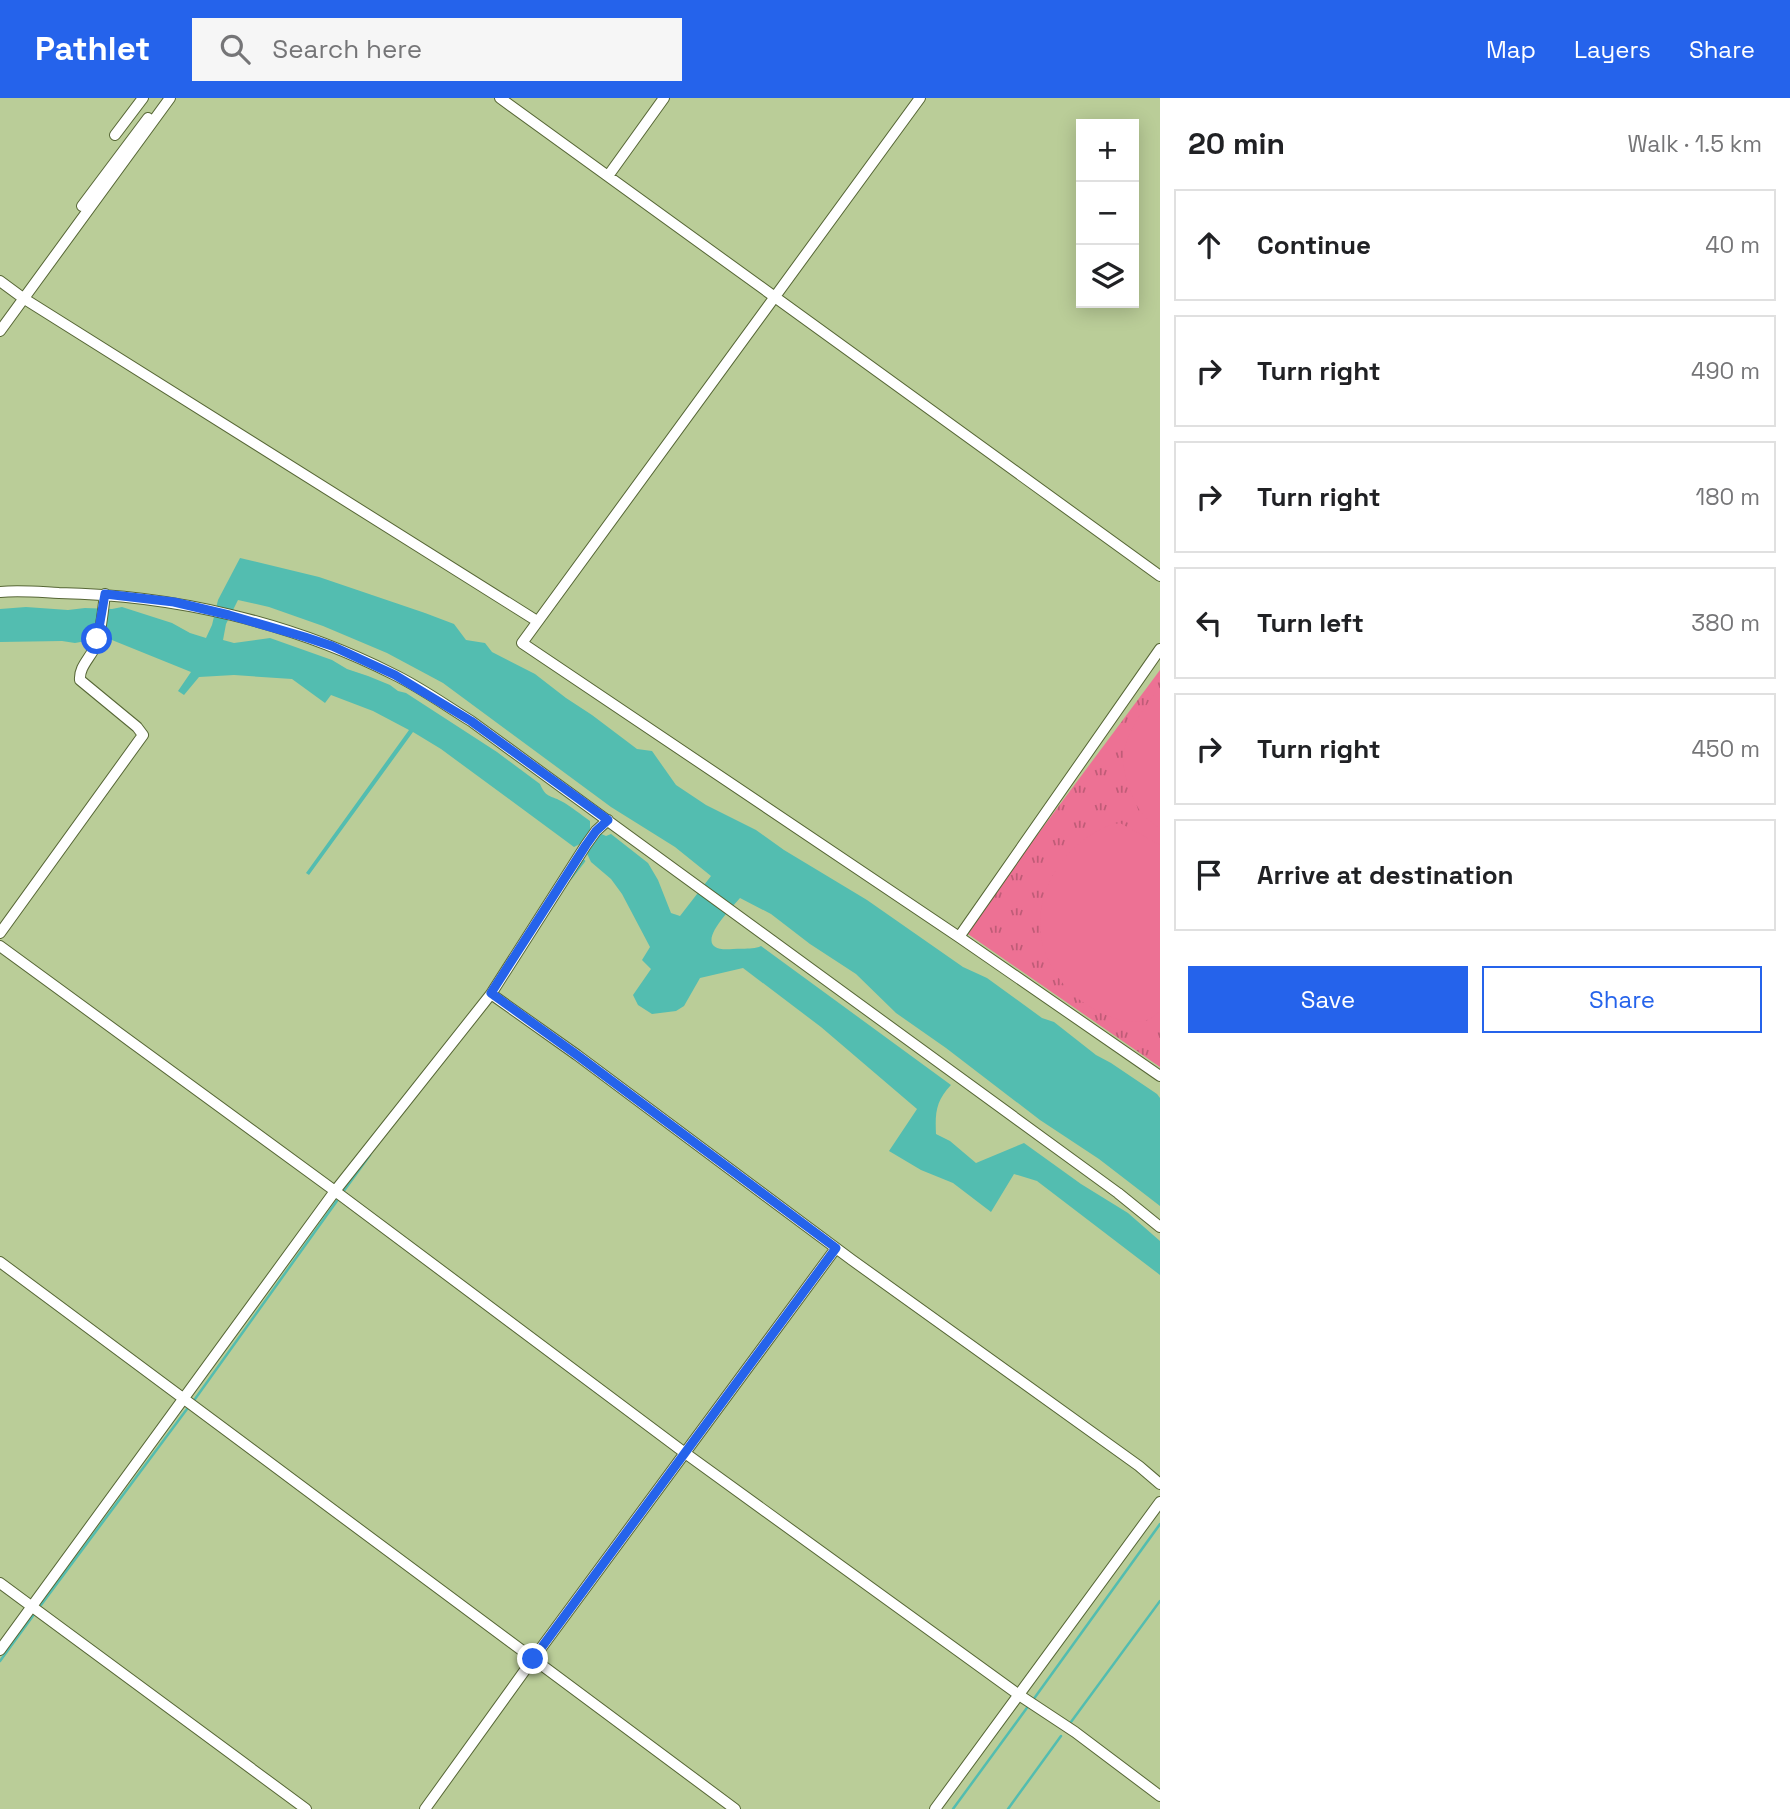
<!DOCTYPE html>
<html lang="en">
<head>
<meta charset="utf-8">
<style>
	:root { --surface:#fff; --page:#f6f6f6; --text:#202124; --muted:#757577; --line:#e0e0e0; --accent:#2563eb }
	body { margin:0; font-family:"Space Grotesk",sans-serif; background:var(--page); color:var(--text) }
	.controls { position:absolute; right:21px; top:21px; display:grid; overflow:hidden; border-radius:0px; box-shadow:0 4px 18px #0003 }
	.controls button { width:63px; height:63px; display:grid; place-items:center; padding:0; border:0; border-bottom:2px solid var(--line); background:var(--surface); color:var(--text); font:35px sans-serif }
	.stop { position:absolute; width:21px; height:21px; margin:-16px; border:5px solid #2563eb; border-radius:50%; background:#fff }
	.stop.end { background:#2563eb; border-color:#fff; box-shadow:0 2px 7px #0008 }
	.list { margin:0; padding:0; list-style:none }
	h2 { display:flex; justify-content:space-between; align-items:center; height:91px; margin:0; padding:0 28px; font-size:30px }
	h2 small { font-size:23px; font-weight:400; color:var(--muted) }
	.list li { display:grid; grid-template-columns:46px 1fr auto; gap:21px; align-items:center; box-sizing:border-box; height:112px; margin:0 14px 14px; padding:0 14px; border:2px solid var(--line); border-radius:0px }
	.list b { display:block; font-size:26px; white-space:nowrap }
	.list em { font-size:23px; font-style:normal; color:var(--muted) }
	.actions { display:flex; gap:14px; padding:21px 28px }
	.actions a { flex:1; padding:16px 0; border:2px solid var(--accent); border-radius:0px; text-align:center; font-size:24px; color:var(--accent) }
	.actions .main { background:var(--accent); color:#fff }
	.icon { flex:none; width:38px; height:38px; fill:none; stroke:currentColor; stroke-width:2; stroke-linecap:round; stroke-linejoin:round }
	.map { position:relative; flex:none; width:1160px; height:1711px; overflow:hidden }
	header { display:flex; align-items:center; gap:42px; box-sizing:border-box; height:98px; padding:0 35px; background:var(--accent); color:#fff }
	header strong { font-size:33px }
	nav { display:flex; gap:38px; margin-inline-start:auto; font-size:24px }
	.search { width:490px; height:63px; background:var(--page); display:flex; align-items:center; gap:18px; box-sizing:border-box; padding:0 24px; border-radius:0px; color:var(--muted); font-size:26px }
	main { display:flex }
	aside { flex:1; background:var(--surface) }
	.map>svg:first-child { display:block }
	.grass { fill:url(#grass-tufts) }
	.pitch { fill:#ed7194 }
	.water { fill:#53bdb0; fill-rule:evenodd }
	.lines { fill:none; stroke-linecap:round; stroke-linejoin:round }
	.stream { stroke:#53bdb0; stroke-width:2.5 }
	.minor-casing { stroke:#566635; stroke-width:12 }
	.minor { stroke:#fff; stroke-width:10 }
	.route { stroke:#2563eb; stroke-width:9 }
</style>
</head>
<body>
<header>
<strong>Pathlet</strong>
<div class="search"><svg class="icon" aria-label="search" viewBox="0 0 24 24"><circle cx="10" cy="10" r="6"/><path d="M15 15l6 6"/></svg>Search here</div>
<nav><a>Map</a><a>Layers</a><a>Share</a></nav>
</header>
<main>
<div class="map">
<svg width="1160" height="1711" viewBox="0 0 1160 1711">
	<defs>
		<pattern id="grass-tufts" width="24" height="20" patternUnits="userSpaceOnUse" patternTransform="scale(1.75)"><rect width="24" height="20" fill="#ed7194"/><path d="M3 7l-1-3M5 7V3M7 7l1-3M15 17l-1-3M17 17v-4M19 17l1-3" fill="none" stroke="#bf5c77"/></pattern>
	</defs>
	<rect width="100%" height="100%" fill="#bacd98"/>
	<path class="grass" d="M1160 572V969L965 834Z"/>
	<path class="pitch" d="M1160 590V731C1154 726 1145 720 1140 713 1132 700 1123 676 1123 661 1123 640 1146 605 1160 590Z
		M1120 725 1160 747V913C1156 916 1152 921 1147 922 1125 930 1090 912 1074 897 1060 885 1048 865 1043 848 1034 814 1047 778 1070 754 1083 741 1102 727 1120 725Z"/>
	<path class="water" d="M240 460 319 479 425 515 454 526 466 542 485 545 492 554 535 576 566 600 592 617 637 651 652 653 676 687 706 707 756 732 784 752 867 802 963 869 987 880 1042 920 1054 924 1096 957 1111 965 1157 996 1160 1000V1108L1099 1061 1040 1022 946 950 896 915 856 876 810 846 771 816 740 800C729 813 686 855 733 851 742 850 753 852 761 848L951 987C936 1003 935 1014 936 1036L950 1043 976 1065 1024 1045 1081 1086 1128 1115 1160 1143V1177L1037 1083 1014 1076 991 1114 953 1085 921 1072 889 1053 917 1011 821 929 743 870 700 880 684 908 676 913 652 916 638 907 633 897 651 871 642 862 650 849 622 796 611 781 591 764 582 745 574 749 441 651 413 634 309 777 306 775 409 632 373 613 331 597 325 605 292 581 234 577 199 579 184 597 178 593 191 574 102 538H93L86 543 75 545 62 543 0 544V511L26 509 68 512 85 510 112 511 122 509 172 525 190 535 206 540 212 527 218 502ZM238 502 269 509 323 528 387 555 443 585 611 709 675 749 711 778 680 818 671 815 658 782 648 765 611 736 606 738 590 731V723C581 717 571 708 561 703 550 697 546 700 540 686L497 654 406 595 398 593 390 587 368 578 347 571 332 562 270 540 234 545 223 542 226 526Z"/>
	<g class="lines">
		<path class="stream" d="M571 780 584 763
			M343 1094 370 1057
			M195 1301 339 1100
			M41 1507 187 1311
			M0 1563 35 1515
			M1033 1602 1160 1426
			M1071 1624 1160 1503
			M953 1711 1029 1607
			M1008 1711 1061 1638"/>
		<g class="minor-casing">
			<path id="minor" d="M500 0 1160 478
				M920 0 522 545 959 839 1160 978
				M115 37 143 0
				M608 78 664 0
				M82 108 148 20
				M0 183 23 200 537 523
				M0 233 170 0
				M0 494C19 492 39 494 59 495 174 497 290 524 393 576 420 589 445 607 471 623L1118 1095 1160 1129
				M0 835 143 637 137 629 80 582C79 570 88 562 94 551 101 539 103 511 105 496
				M959 839 1160 551
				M0 848 335 1093 685 1355 1019 1597 1075 1634 1160 1698
				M491 896 577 957 852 1162 1139 1368 1160 1386
				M0 1164 735 1711
				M0 1485 306 1711
				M0 1552 335 1093 491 896 586 747 596 733 608 722
				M425 1711 533 1561 836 1150
				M935 1711 1160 1404"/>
		</g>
		<use href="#minor" class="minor"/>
	</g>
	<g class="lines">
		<path class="route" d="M97 541 105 496 174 504 229 517 305 539 332 548 395 577 471 623 608 722 596 733 586 747 491 895 577 957 836 1150 533 1561"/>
	</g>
</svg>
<div class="controls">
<button>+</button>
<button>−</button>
<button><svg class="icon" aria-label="layers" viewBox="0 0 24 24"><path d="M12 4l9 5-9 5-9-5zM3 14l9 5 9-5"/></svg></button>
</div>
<div class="stop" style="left:97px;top:541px"></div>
<div class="stop end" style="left:533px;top:1561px"></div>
</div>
<aside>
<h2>20 min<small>Walk · 1.5 km</small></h2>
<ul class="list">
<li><svg class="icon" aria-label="ahead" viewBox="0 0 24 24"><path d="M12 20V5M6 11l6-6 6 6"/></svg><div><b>Continue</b></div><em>40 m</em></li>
<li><svg class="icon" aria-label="right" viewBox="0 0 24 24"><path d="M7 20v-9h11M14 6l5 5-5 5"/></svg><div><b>Turn right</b></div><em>490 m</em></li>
<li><svg class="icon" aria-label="right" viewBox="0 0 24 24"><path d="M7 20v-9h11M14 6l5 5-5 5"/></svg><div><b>Turn right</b></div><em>180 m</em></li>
<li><svg class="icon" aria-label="left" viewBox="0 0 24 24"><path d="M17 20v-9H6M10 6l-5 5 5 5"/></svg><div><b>Turn left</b></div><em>380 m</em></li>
<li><svg class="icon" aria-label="right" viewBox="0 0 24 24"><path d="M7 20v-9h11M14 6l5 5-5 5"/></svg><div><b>Turn right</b></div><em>450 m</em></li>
<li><svg class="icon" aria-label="arrive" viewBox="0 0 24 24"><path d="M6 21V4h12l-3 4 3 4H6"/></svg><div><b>Arrive at destination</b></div></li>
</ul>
<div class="actions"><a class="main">Save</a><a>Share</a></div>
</aside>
</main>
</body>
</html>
